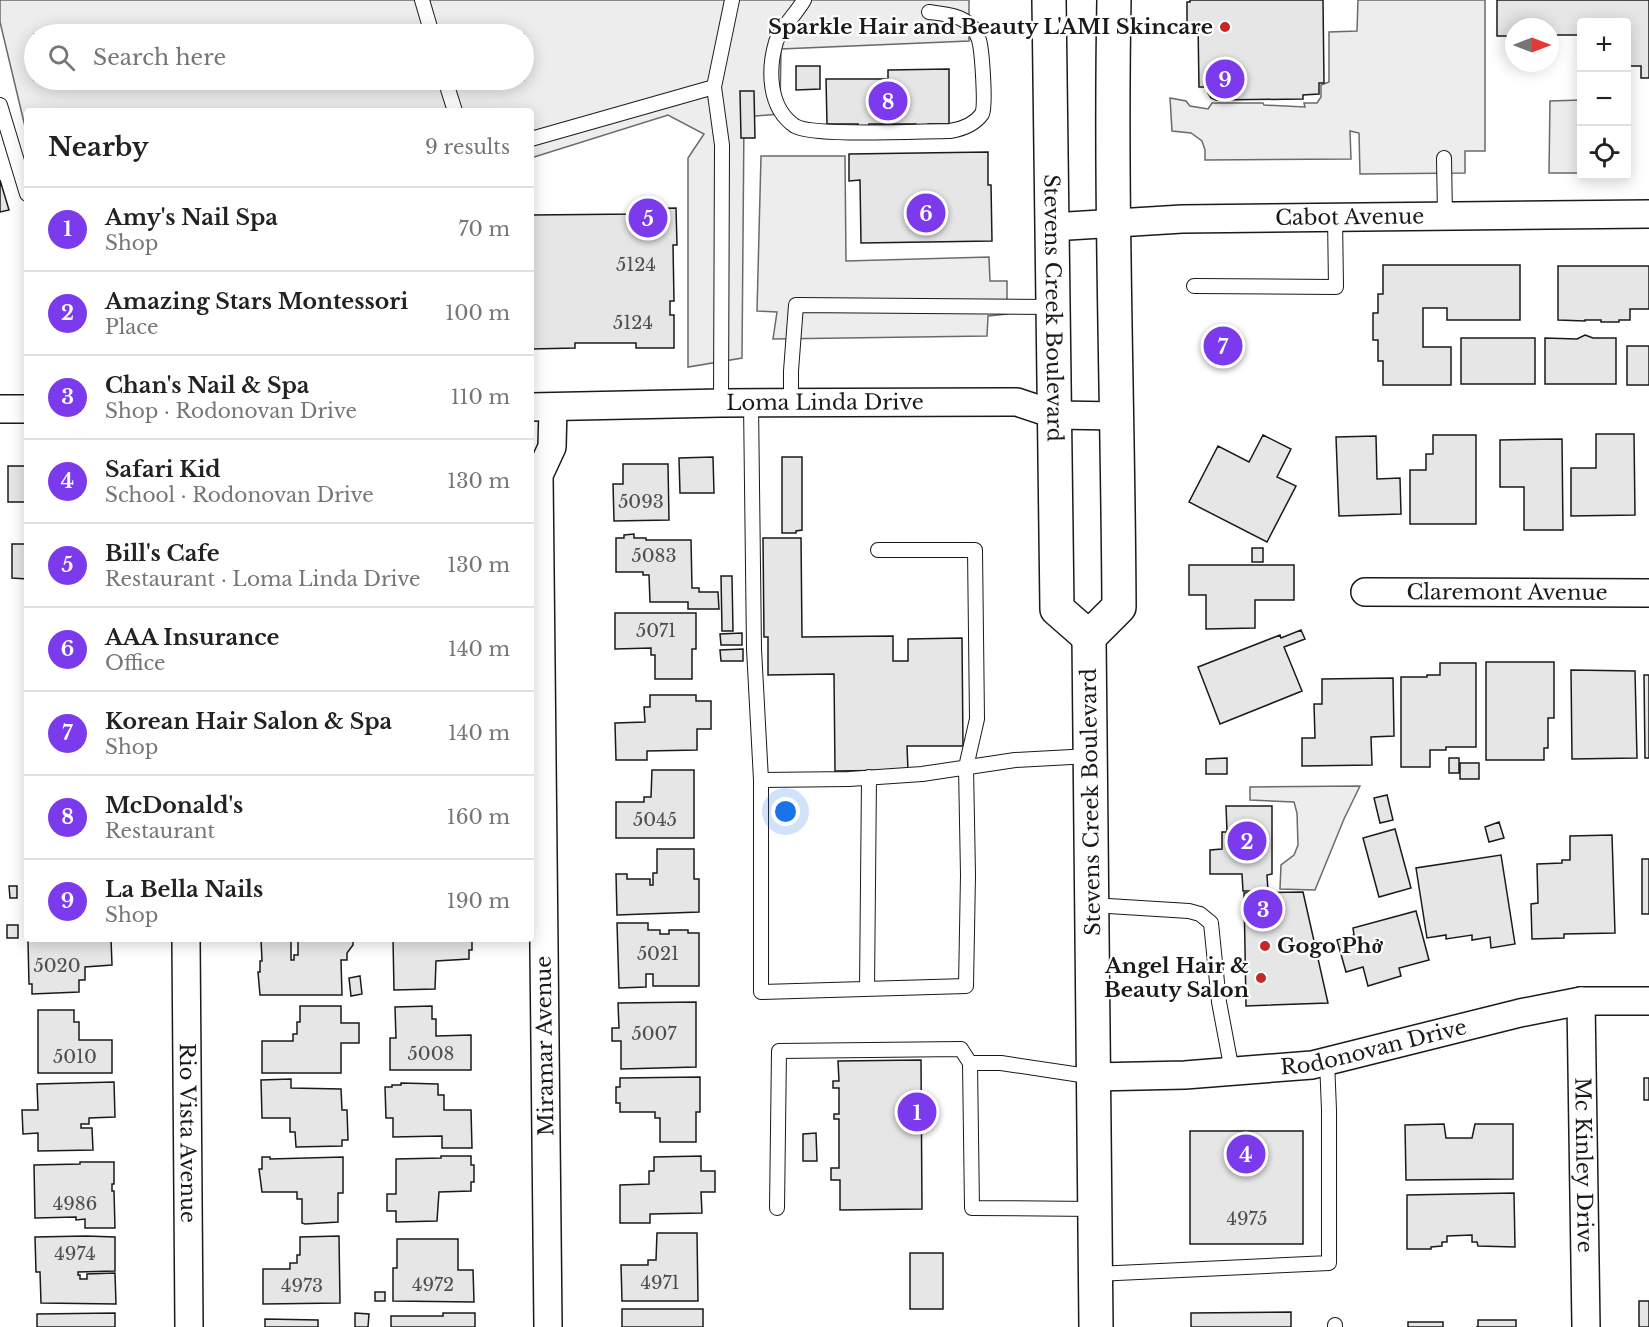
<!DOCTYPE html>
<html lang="en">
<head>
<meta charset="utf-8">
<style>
	:root { --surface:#fff; --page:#f6f6f6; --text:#222; --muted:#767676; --line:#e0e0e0; --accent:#7c3aed }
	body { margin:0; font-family:"Libre Baskerville",serif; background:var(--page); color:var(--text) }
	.controls { position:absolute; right:18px; top:18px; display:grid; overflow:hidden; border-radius:6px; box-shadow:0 3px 15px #0003 }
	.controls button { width:54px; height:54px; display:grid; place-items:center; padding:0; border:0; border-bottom:2px solid var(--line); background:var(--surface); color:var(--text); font:30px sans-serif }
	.compass { position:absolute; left:1505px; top:18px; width:54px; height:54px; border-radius:50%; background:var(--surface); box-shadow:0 3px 15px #0003; rotate:90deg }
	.you { position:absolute; left:786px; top:812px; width:21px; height:21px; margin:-15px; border:4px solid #fff; border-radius:50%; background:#1a73e8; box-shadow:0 0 0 9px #1a73e833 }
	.badge { display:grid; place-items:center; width:39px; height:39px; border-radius:50%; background:var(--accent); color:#fff; font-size:20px; font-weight:700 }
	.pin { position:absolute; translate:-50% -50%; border:3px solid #fff; box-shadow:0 2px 6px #0006 }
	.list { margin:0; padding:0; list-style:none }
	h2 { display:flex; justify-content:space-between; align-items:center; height:78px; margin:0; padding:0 24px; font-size:26px }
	h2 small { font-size:20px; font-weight:400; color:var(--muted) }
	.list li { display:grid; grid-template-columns:39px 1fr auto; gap:18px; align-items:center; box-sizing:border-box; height:84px; padding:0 24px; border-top:2px solid var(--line) }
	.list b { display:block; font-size:22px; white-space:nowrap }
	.list p { margin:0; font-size:20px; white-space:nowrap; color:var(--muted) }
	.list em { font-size:20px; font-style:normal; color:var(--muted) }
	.icon { flex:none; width:33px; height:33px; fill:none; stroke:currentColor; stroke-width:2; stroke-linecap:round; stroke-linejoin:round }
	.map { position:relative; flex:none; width:1649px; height:1327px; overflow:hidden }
	.search { position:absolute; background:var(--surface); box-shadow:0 3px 15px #0003; left:24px; top:24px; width:510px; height:66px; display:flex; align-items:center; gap:15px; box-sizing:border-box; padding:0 21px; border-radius:33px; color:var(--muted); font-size:22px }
	.panel { position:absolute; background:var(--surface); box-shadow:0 3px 15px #0003; left:24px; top:108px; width:510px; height:834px; border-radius:6px }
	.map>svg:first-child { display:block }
	.built { fill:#ededed; stroke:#6a6a6a; stroke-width:1.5; fill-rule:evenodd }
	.building { fill:#e6e6e6; stroke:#1a1a1a; stroke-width:1.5 }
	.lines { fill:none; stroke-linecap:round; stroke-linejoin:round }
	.lane-casing { stroke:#1a1a1a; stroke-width:16 }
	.street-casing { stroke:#1a1a1a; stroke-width:30 }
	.primary-casing { stroke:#1a1a1a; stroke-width:36 }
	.lane { stroke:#fff; stroke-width:14 }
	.street { stroke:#fff; stroke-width:27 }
	.primary { stroke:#fff; stroke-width:33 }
	.poi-dot { fill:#c62828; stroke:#fff; stroke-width:2 }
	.labels { text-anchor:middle; stroke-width:4.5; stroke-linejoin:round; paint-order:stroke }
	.number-label { font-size:18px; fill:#4d4d4d }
	.poi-label { font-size:21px; font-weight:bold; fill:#1a1a1a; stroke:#fff; text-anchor:end }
	.street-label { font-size:21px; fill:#1a1a1a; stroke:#fff }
</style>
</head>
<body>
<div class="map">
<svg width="1649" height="1327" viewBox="0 0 1649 1327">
	<rect width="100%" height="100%" fill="#fff"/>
	<path class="built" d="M0 0H969V41L781 49 780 114 744 117 742 358 688 367V158L704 134 668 115 531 158V111H27V135L0 22ZM34 34H524V80H34Z
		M1358 0H1485V151H1465V173L1360 174 1359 133 1350 131 1351 159 1205 160V150L1202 141 1191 133 1172 131 1170 98 1186 101 1190 106 1208 109 1212 103H1263L1264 105 1305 107 1304 103H1317L1321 97V85L1329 82V32L1357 31Z
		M1581 100V173H1549L1550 101Z
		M761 156H845L846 261 989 257 990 281H1007V314L988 316 987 336 773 339 777 312 757 311Z
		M1360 786 1344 819 1315 890 1280 889 1281 865 1294 855 1298 845 1297 813 1294 802 1250 800V787Z"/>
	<path class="building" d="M1190 0H1323L1324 83H1319V94L1303 95V99L1216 100 1211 98 1208 93V87H1199L1198 23H1187V2H1190Z
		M1497 0H1649V78H1641V66H1629V81H1626V22H1582V35H1550V27H1514V36H1497Z
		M796 66H820V89L796 90Z
		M949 69V124H928V130H916V124H869L870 130H858V124H827L826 79H888V70Z
		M740 91H754L755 138H741Z
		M988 152V185H991L992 241 861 243 860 180 849 181V154Z
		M0 180 9 210 0 212Z
		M676 208 677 245H673L674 301H670V315H674V348H636V343H575V348L531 349V215L637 214V209Z
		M1383 265H1520V320H1447V308H1423V347H1451V385H1383V361H1378V340H1373V313H1378V294H1383Z
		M1558 266H1649V309H1630V320H1619V322H1601V320H1585V321L1558 320Z
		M1585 335 1593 338H1616V384H1545V338L1577 339Z
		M1461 338H1535V384H1461Z
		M1627 346H1649V385H1627Z
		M1596 434H1634L1635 515 1571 516V468H1596Z
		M1263 435 1291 449 1277 477 1296 486 1267 542 1189 502 1218 446 1249 462Z
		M1433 435H1476V524H1410V470H1426V454H1433Z
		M1376 436 1377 479 1400 478 1401 514 1339 516 1336 437Z
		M1562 439 1563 530H1524V487H1500V440Z
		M713 457 714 493H680L679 458Z
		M782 457H802V530L796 531V533H782Z
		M623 464H668L669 520 614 521 613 484H623Z
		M8 466H27V502H8Z
		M634 534V538H646V540H691L692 588H699V592H718L719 609H688V602H650L649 575H643V572H616V538H624V535Z
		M763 538H801L802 637 893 636V661H908V639L962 638 963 746H907L908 770 835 771 834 674 768 675V637H764Z
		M12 544H27V579L12 578Z
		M1252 548H1263V562H1252Z
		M1189 565H1294V600H1255V628L1206 629V595H1189Z
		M721 576H732L733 631H722Z
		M615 613H696V649H692V679H655V655H651V648L615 649Z
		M1301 630 1305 639 1284 647 1302 691 1220 724 1198 667 1280 635 1281 638Z
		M742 633V645H721L720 634Z
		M743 649V661H721L720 650Z
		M1486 662H1554V718H1548V748H1544V760H1486Z
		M1440 663H1476V747H1446V750H1430V767H1401V677H1427V675H1440Z
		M1571 670 1635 671 1637 758 1572 759Z
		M1644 675H1649V758H1645Z
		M1393 678 1394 736 1371 737 1372 765 1302 766V738H1315L1314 704H1322V679Z
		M650 695H696V701H711V729H697V750L647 751V760H616L615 723 645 722 644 707H650Z
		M1227 758V774H1206V759Z
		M1449 758H1459V773H1449Z
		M1460 763H1479V779H1460Z
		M652 770H694V838H616V802H644V797H651Z
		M1387 795 1393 820 1380 823 1374 798Z
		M1226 806H1272V874L1267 875 1268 891H1243L1242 874H1210V850L1222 849V832H1227Z
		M1499 822 1504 838 1489 842 1485 827Z
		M1395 829 1411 888 1379 897 1363 838Z
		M1612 835 1615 933 1564 934V938L1532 939 1531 904 1538 903 1537 864 1562 863V860H1570V836Z
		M657 849H694V879H699V912L617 915 616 874H627V879H650V885H653V873H657Z
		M1501 855 1515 944 1491 948 1490 937 1472 940V935L1446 939V935L1427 938 1416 868Z
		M1642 859H1649V914H1642Z
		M9 886H17V898H10Z
		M1303 892 1328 1003 1246 1006 1244 893Z
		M1416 911 1429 960 1399 968 1401 976 1368 986 1363 967 1346 972 1337 940 1354 935 1353 928Z
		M617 923H648V930H660V934H669V930H688V933H699V986H653V974H646V987L619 988Z
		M7 925H18V938H7Z
		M32 939H111L112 965 85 967V980H79V992L32 994V984H29L28 941H32Z
		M261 939H291V960H294V955H298V939H353V945L347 953V960H341L342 995H260L258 972H260V961H262Z
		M393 939H472V950H469V959L436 961 435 989 394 990Z
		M360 976 362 994 351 996 349 978Z
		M696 1002V1067L621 1069V1041H612V1028H619L618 1003Z
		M300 1006H341V1023H359V1043H341V1073H262V1041H293V1034H297V1022H300Z
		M432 1006V1019H436V1036L471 1035V1070H390V1038H396L395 1007Z
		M38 1010H74V1022H79V1040H112V1073H38Z
		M921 1060 922 1209 840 1210V1180H831V1168H839V1119H834V1114H839V1088H833V1081H839L838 1061Z
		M700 1077V1112H696V1142H660V1118H655V1112H620V1103H616V1087H620V1078Z
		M1644 1078H1649V1100H1644Z
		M291 1079V1088L341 1089 342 1110H347L348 1140H342V1146L296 1147 295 1132H290V1118H262L261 1080Z
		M114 1082 115 1117 89 1118V1124H81V1128H92L93 1150 38 1151V1133L23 1134 22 1110H38L37 1084Z
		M401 1083 438 1084V1095H444V1110H471L472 1148H442V1136L393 1137V1118H386L385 1087H392V1085H401Z
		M1444 1124 1446 1138H1472L1475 1124H1513V1179L1406 1180 1405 1125Z
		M1190 1131H1303V1244H1190Z
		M816 1133 817 1161H803V1134Z
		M441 1156H471V1165H474V1182H471V1191L439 1192 437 1221 396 1222V1211H387V1194H396V1159L441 1158Z
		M701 1156V1171H715V1192H701L702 1213 650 1214V1223H620V1185L649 1184V1171H654V1157Z
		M262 1157H270V1159L343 1157V1193H338V1222L305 1224 302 1223V1199H297V1192H262L259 1169H262Z
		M80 1162H114V1184H112V1191H114L115 1228H85V1219L76 1220V1217L35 1218 34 1165 80 1164Z
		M1514 1193 1515 1247 1478 1246 1477 1242H1472V1235L1447 1236V1242H1442V1246L1431 1247V1249H1407V1195Z
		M657 1233H697L698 1301H622L621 1265H648V1260H656Z
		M86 1236 115 1237V1271L78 1272V1275H80V1279H87V1274L115 1273 116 1304 41 1303 40 1272H36L35 1237Z
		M339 1236 340 1303 263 1304V1269H290V1263H297V1255H300V1237Z
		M397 1239H458V1270H473L474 1302 393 1301V1268H397Z
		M910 1253H943V1309H910Z
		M375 1292H385V1301H375Z
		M1639 1301H1649V1327H1639Z
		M622 1309H703V1327H622Z
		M1291 1312V1327H1191V1313Z
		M115 1313V1327H37V1314Z
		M355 1313 369 1314 368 1327H355Z
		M443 1313H475V1327H391V1316H443Z
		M265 1319 318 1320V1327H265Z
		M1478 1320H1516V1327H1476H1478Z
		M1408 1322H1443V1327H1408Z"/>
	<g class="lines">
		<g class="lane-casing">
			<path id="lane" d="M422 0 432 34
				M804 0C797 13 780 29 776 42 768 69 768 108 795 126 813 137 922 131 950 131 963 129 974 125 982 114 986 106 982 50 979 40 978 37 975 30 972 27 962 15 944 14 929 12
				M445 80 455 111
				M0 105 27 194
				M531 139 714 87
				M1444 158 1445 216
				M1194 286 1336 287 1335 217
				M721 403 722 145 714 87 732 0
				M751 403 754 649 761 780
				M791 403V371L796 305 1053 307
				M878 550H975L977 719 966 767 968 875 966 986 761 992V780L849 779 922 774 1015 760 1090 756
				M1092 905 1189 911 1200 914 1211 923 1219 1002 1232 1071
				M867 989 869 777
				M1094 1077 1001 1063H970L972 1208 1095 1209
				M777 1208 779 1051 961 1049 970 1063
				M1096 1274 1329 1263V1110L1327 1061
				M1335 1327V1325"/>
		</g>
		<g class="street-casing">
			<g id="street">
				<path id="s1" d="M1052 227 1182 219 1649 214"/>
				<path id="s2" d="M531 407 721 403 1007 402H1017L1056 415 1118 416"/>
				<path d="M0 409H27"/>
				<path id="s3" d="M1365 592 1649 593"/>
				<path id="s4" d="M186 939 189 1327"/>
				<path id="s5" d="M1581 1001 1586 1327"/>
				<path id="s6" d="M1094 1077 1185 1075 1312 1065 1520 1013 1581 1001H1649"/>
				<path d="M548 1327 539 475 552 447 553 407"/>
			</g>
		</g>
		<g class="primary-casing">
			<g id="primary">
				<path id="s7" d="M1049 0 1057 609 1089 637"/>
				<path d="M1096 1327 1089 637 1119 607C1118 405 1110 202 1114 0"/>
			</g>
		</g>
		<use href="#lane" class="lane"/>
		<use href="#street" class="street"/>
		<use href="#primary" class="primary"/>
	</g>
	<g class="poi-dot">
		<circle cx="1225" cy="27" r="6"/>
		<circle cx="1265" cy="946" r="6"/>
		<circle cx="1261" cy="978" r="6"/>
	</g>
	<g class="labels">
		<g class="number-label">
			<text x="636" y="271">5124</text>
			<text x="633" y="329">5124</text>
			<text x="641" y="508">5093</text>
			<text x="654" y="562">5083</text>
			<text x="656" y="637">5071</text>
			<text x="655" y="826">5045</text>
			<text x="658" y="960">5021</text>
			<text x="57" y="972">5020</text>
			<text x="654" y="1040">5007</text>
			<text x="431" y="1060">5008</text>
			<text x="75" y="1063">5010</text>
			<text x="75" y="1210">4986</text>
			<text x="1247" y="1225">4975</text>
			<text x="75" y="1260">4974</text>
			<text x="660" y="1289">4971</text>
			<text x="433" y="1291">4972</text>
			<text x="302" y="1292">4973</text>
		</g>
		<g class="poi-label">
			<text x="1213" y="34">Sparkle Hair and Beauty L'AMI Skincare</text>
			<text x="1277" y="953" text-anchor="start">Gogo Phở</text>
			<text x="1249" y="973">Angel Hair &amp;<tspan x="1249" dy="24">Beauty Salon</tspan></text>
		</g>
		<g class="street-label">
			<text dy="7" stroke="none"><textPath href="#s1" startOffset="298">Cabot Avenue</textPath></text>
			<text dy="7" stroke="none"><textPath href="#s7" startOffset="308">Stevens Creek Boulevard</textPath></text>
			<text dy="7" stroke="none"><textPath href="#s2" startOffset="294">Loma Linda Drive</textPath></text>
			<text dy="7" stroke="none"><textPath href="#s3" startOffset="142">Claremont Avenue</textPath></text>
			<text transform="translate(1091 802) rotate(-91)" y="7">Stevens Creek Boulevard</text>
			<text transform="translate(545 1046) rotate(-91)" y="7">Miramar Avenue</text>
			<text dy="7" stroke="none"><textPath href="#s6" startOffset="282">Rodonovan Drive</textPath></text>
			<text dy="7" stroke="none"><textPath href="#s4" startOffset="194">Rio Vista Avenue</textPath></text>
			<text dy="7" stroke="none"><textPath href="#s5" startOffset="164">Mc Kinley Drive</textPath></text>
		</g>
	</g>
</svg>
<div class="controls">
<button>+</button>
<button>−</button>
<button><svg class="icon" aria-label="locate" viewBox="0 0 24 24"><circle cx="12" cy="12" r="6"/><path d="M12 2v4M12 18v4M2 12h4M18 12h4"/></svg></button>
</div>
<svg class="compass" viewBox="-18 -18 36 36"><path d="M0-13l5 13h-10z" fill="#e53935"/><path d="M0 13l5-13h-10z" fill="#767676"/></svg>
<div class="you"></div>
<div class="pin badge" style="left:917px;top:1112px">1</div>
<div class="pin badge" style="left:1247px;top:841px">2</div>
<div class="pin badge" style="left:1263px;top:909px">3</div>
<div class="pin badge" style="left:1246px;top:1154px">4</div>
<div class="pin badge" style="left:648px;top:218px">5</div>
<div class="pin badge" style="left:926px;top:213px">6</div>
<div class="pin badge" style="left:1223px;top:346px">7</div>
<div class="pin badge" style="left:888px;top:101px">8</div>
<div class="pin badge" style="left:1225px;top:79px">9</div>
<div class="search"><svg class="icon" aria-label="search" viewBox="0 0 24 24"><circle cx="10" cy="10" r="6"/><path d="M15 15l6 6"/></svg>Search here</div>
<section class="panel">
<h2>Nearby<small>9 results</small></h2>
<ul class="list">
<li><span class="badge">1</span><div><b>Amy's Nail Spa</b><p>Shop</p></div><em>70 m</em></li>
<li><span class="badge">2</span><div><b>Amazing Stars Montessori</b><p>Place</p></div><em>100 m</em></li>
<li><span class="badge">3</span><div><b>Chan's Nail &amp; Spa</b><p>Shop · Rodonovan Drive</p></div><em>110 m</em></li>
<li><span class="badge">4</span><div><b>Safari Kid</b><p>School · Rodonovan Drive</p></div><em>130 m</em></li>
<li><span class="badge">5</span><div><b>Bill's Cafe</b><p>Restaurant · Loma Linda Drive</p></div><em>130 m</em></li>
<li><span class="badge">6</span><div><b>AAA Insurance</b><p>Office</p></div><em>140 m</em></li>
<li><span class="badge">7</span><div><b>Korean Hair Salon &amp; Spa</b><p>Shop</p></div><em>140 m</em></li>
<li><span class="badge">8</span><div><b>McDonald's</b><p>Restaurant</p></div><em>160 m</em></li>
<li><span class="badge">9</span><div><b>La Bella Nails</b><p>Shop</p></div><em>190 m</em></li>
</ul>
</section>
</div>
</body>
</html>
